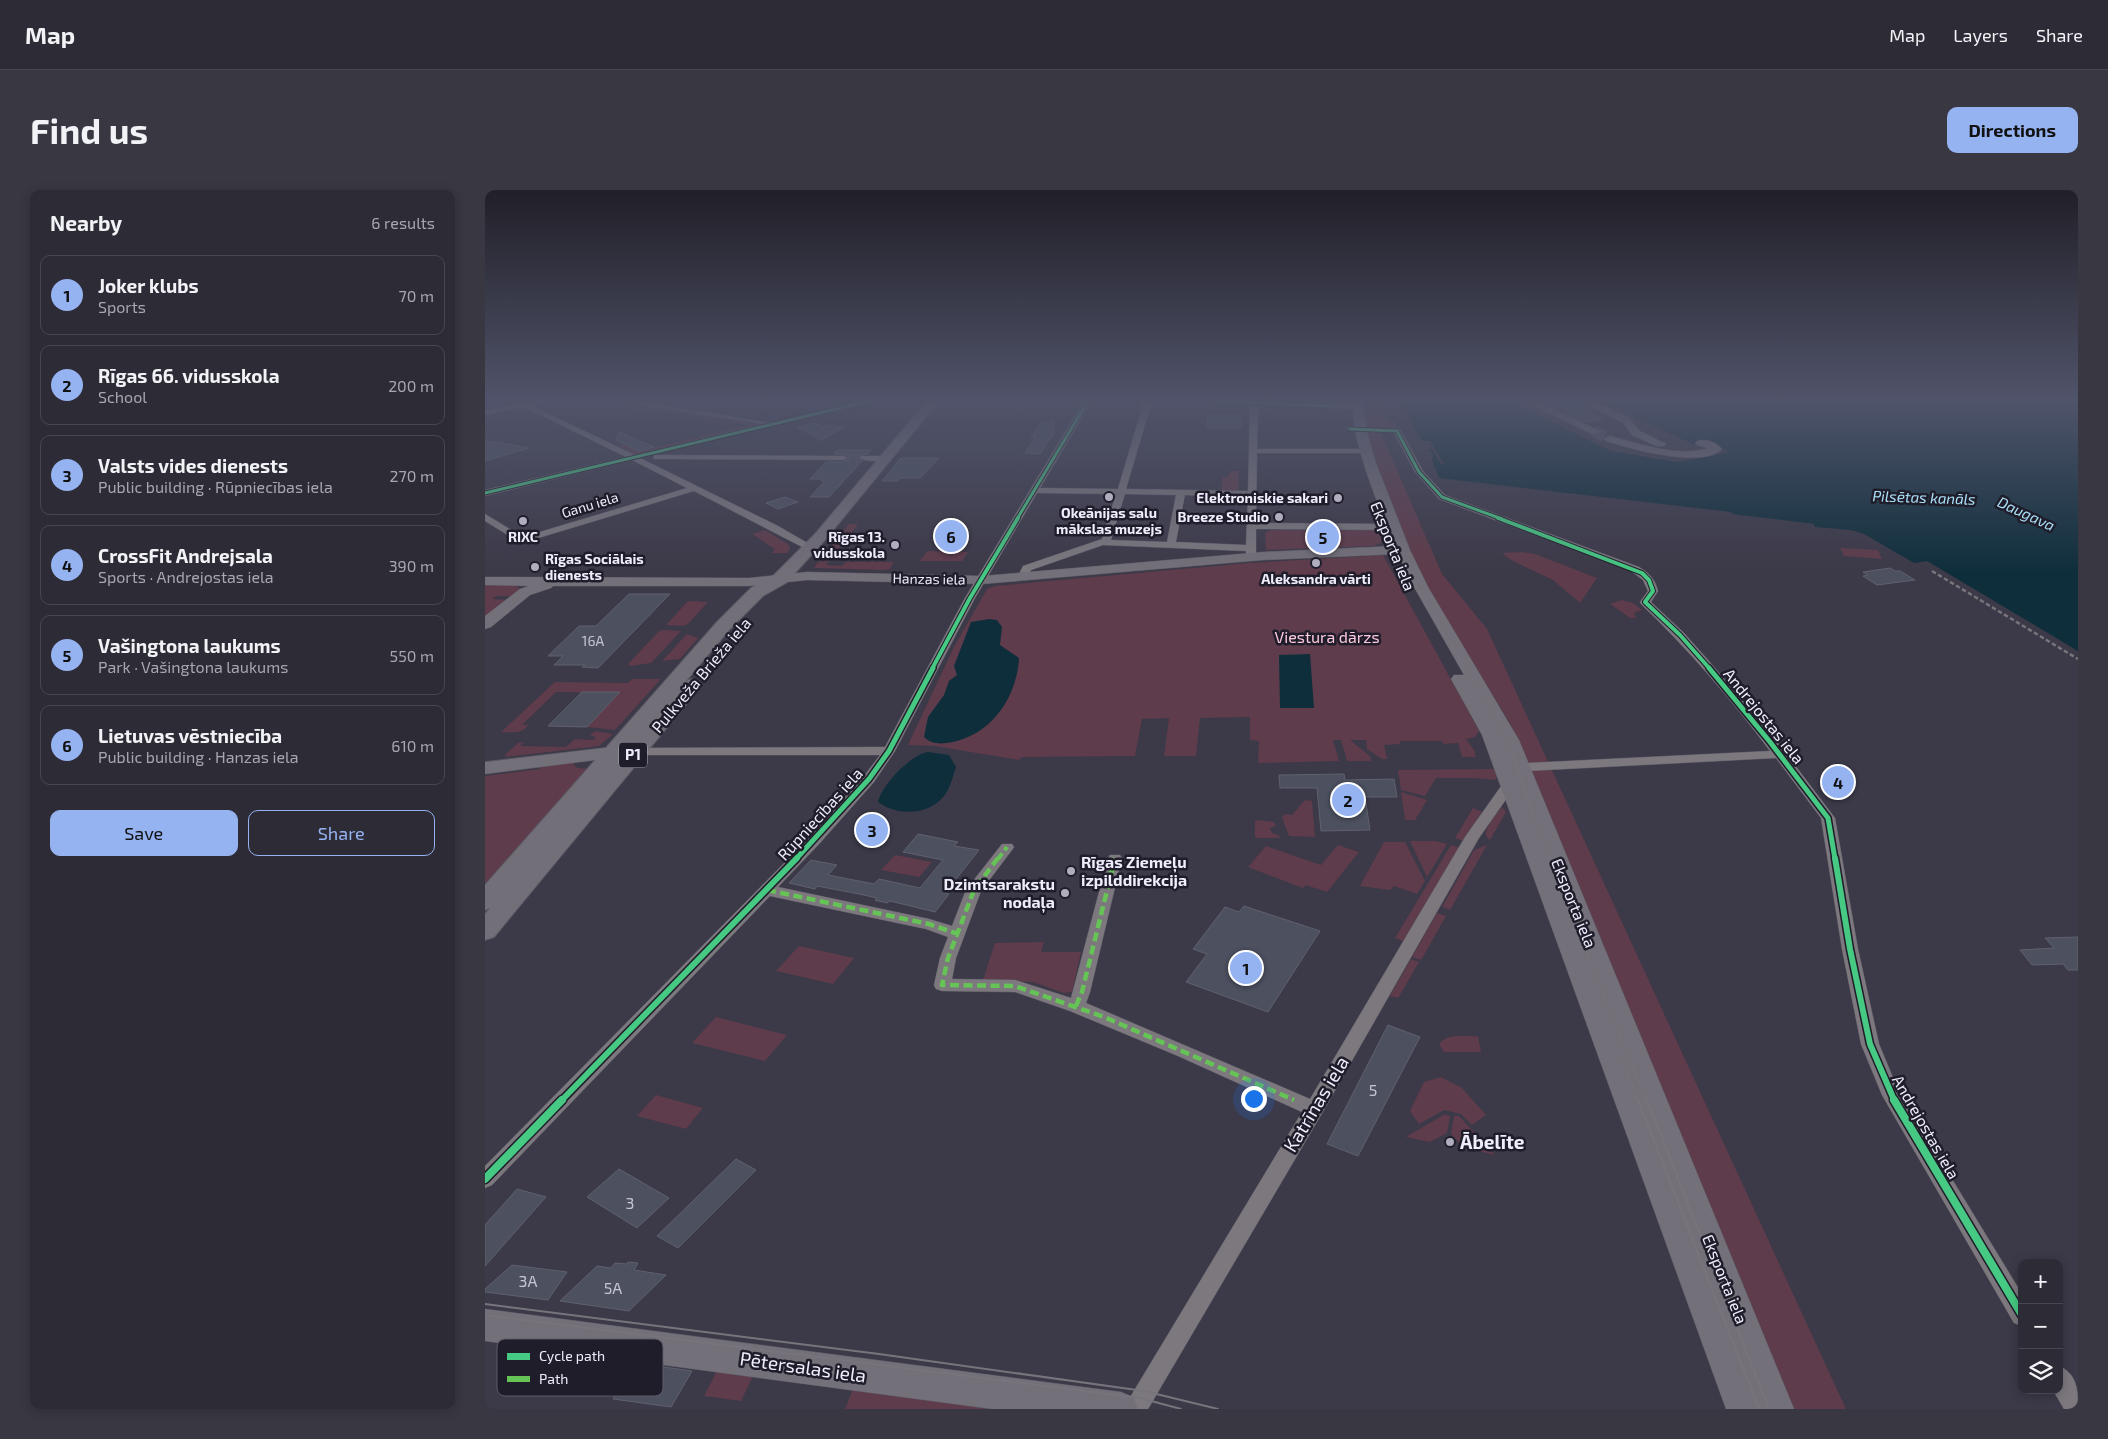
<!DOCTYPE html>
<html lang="en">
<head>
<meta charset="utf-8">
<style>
	:root { --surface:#2d2b36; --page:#393742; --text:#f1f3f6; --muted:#a7a7ad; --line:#484751; --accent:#95b2f1 }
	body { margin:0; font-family:"Exo 2",sans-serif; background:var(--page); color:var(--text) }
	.controls { position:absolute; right:15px; bottom:15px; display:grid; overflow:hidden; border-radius:10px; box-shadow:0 2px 12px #0003 }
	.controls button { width:45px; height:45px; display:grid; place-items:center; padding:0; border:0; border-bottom:1px solid var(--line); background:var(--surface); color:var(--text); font:25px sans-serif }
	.you { position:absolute; left:768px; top:908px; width:18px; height:18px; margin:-12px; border:4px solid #fff; border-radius:50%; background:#1a73e8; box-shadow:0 0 0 8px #1a73e833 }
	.badge { display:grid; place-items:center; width:32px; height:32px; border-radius:50%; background:var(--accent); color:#111; font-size:16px; font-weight:700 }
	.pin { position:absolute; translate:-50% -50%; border:2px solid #fff; box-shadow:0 1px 5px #0006 }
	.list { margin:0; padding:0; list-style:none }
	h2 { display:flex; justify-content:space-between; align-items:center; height:65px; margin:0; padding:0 20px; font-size:21px }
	h2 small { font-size:16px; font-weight:400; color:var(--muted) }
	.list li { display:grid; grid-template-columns:32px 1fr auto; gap:15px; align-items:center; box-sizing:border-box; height:80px; margin:0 10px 10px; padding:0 10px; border:1px solid var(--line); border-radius:10px }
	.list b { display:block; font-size:19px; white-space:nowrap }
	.list p { margin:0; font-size:16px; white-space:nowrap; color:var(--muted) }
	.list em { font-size:16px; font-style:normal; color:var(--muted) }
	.actions { display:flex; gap:10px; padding:15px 20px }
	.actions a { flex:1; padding:11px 0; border:1px solid var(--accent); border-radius:10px; text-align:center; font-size:18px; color:var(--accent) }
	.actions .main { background:var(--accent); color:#111 }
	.icon { flex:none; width:28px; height:28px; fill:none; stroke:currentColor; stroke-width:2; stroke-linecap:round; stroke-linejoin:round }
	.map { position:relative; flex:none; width:1593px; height:1219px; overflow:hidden; border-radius:10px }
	header { display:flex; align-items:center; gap:30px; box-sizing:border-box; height:70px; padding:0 25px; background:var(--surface); border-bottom:1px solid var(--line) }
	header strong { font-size:24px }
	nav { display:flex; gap:28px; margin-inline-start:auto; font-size:18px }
	.intro { display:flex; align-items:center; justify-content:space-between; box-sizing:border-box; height:120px; padding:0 30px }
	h1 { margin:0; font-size:35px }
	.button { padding:12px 22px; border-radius:10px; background:var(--accent); color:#111; font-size:18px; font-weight:700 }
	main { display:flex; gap:30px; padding:0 30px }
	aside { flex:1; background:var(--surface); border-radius:10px; box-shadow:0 2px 12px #0003 }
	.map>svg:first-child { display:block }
	.green { fill:#5e3c4b }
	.water { fill:#0f2e3c }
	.pier { fill:#3c3948 }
	.building { fill:#4c505f; stroke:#5f616d }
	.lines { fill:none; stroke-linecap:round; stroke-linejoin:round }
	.street-tunnel { stroke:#575463; stroke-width:8; stroke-dasharray:8 4; stroke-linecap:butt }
	.secondary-tunnel { stroke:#575463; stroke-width:12; stroke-dasharray:12 5.5; stroke-linecap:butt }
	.street-casing { stroke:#595763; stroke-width:1 }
	.secondary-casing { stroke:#595763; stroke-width:1 }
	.primary-casing { stroke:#595763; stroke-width:2 }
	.street { fill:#7c787e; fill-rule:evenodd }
	.secondary { fill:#747079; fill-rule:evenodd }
	.primary { fill:#736f79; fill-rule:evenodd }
	.tram-far1 { stroke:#78747c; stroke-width:1 }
	.tram { stroke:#78747c; stroke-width:2 }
	.rail { stroke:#78747c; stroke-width:2.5; stroke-dasharray:4.5 2.5; stroke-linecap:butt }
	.quiet-far1 { stroke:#66c356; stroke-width:4; stroke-dasharray:7 4; stroke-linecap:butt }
	.quiet { stroke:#66c356; stroke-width:4.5; stroke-dasharray:9 4.5; stroke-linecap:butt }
	.cycleway-far4-casing { stroke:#1f1d2a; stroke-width:5 }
	.cycleway-far3-casing { stroke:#1f1d2a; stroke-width:6 }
	.cycleway-far2-casing { stroke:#1f1d2a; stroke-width:8 }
	.cycleway-far1-casing { stroke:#1f1d2a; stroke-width:9 }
	.cycleway-casing { stroke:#1f1d2a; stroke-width:11 }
	.cycleway-far4 { stroke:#46c982; stroke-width:3 }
	.cycleway-far3 { stroke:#46c982; stroke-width:4 }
	.cycleway-far2 { stroke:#46c982; stroke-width:5 }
	.cycleway-far1 { stroke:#46c982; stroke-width:6 }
	.cycleway { stroke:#46c982; stroke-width:8 }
	.poi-dot { fill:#b0adbe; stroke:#1f1d2a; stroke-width:2 }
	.labels { text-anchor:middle; stroke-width:5; stroke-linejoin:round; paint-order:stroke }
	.far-poi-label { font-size:14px; font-weight:bold; fill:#efecfe; stroke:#1f1d2a; text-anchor:end }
	.far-street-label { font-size:14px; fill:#efecfe; stroke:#1f1d2a }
	.number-label { font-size:14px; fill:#c6c5d6 }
	.far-water-label { font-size:15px; font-style:italic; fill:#abe0f9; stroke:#1f1d2a }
	.shield { fill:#1f1d2a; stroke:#b1aebe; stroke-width:1 }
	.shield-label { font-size:15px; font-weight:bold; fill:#efecfe }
	.street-label { font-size:16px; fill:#efecfe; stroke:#1f1d2a }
	.park-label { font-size:16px; fill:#fecadd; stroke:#1f1d2a }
	.poi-label { font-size:16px; font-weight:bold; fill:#efecfe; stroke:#1f1d2a; text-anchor:start }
	.near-number-label { font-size:16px; fill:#c6c5d6 }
	.near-street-label { font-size:19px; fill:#efecfe; stroke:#1f1d2a }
	.near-poi-label { font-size:19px; font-weight:bold; fill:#efecfe; stroke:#1f1d2a; text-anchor:start }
	.key { fill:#1f1d2a; stroke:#5d5b6a; stroke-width:1 }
	.key-label { font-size:14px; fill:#efecfe }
</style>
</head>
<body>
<header>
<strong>Map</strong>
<nav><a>Map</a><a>Layers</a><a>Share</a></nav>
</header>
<div class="intro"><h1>Find us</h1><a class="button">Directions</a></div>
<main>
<aside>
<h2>Nearby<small>6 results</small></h2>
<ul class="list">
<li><span class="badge">1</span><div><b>Joker klubs</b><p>Sports</p></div><em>70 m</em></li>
<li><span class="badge">2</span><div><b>Rīgas 66. vidusskola</b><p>School</p></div><em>200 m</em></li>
<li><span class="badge">3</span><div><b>Valsts vides dienests</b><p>Public building · Rūpniecības iela</p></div><em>270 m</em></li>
<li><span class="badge">4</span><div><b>CrossFit Andrejsala</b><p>Sports · Andrejostas iela</p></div><em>390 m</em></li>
<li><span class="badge">5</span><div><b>Vašingtona laukums</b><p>Park · Vašingtona laukums</p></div><em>550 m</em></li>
<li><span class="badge">6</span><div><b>Lietuvas vēstniecība</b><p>Public building · Hanzas iela</p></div><em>610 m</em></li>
</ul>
<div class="actions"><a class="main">Save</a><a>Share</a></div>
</aside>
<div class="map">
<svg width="1593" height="1219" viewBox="0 0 1593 1219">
	<rect width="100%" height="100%" fill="#3c3948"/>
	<path class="green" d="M107 211H124L276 235 156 264H148L135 256 139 254 155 261 263 235Z
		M885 211H894L904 232H910L913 239 880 237 879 223 884 217Z
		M881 241H895L957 384 1002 439 1361 1219H1305L1025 533 939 395 888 275Z
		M746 281H754L753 302 737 301V288L743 287Z
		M364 334H373L349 365 341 362Z
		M280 340 304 355 305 359 302 363H287L290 359 267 344Z
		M785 340H890L894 342 897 352 889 356 781 360 780 343Z
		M1355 358 1393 360 1397 369 1359 366Z
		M442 361 483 362 477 371H435Z
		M1037 362 1050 364 1112 388 1095 413 1068 390 1026 370 1017 363Z
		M898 365 994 541 990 547 981 549 989 560 991 567H977L973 553 958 554 957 551H915V554L899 555 902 569H897L882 559 881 550H865L885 566 886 571H862L856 550H848L854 571 773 573 774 551 765 550V527L715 528 711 566H679L684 528 657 529 650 566 537 567 534 570 449 556 423 555 469 457 502 399 510 396 764 373Z
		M344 371 341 375 357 376 360 372H409L405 379 400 380 329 378 333 372Z
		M0 395 29 396 35 398 31 406H12L7 409 26 410 0 430Z
		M1137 410 1148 413 1157 420 1149 423 1151 428H1145L1125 414Z
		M203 411 223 412 203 434 198 436 181 435Z
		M178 440 196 441 166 473 145 476 143 474 174 441Z
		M202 444 213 448 195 469 177 471Z
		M147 489H176L130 540 102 537 134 503 71 502 37 535H43C37 545 26 542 16 542L70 492 143 493Z
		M110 541 128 544 114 556 21 567 20 565 33 553 39 552 35 556 81 557 90 549 109 550 111 547 105 546Z
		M90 571 89 575 93 578 106 579 0 701V586L55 579 56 575Z
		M1008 579 1012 580 1014 584 1010 590 989 588H951L940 606 916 600 913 580Z
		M916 602 942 610 930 630H920Z
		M820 610 827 611 830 647 804 646 797 628 799 624 807 625Z
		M1017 617 1021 622 1005 650 1001 646V641L1006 631Z
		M988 618 997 622 979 651 970 648Z
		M772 630 789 632 791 636 785 638 787 643 795 646 794 648H773L770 647V632Z
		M951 651 962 654 942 687 925 651Z
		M899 652H920L940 691 932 704 909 696 905 700 875 696Z
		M853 655 874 662 842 702 821 695 818 698 763 677 781 656 836 675Z
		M966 655 975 658 920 752 910 748Z
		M1002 655 965 720 957 717 989 660Z
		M410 665 447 672 434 687 396 680Z
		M952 723 961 726 936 770 927 767Z
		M559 752 556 762H596L587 802 579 803 548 792 498 790 510 753Z
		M314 756 369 768 348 794 291 781Z
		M926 769 934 772 913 808 905 806Z
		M231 827 302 845 280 871 207 853Z
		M993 846 996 862H959L954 854C962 843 981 847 993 846Z
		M956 887 977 898 1001 925 987 935 976 924 959 920 934 934 925 921 939 892Z
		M171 905 218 918 201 939 152 926Z
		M960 924 965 926 962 943 945 952 921 947Z
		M969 926H974L1010 965 979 958 966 944Z
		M232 1181 268 1186 256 1211 219 1206Z
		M368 1199 508 1219H360Z"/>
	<path class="water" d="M915 211H1024L1126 261 1192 272 1245 262 1223 252 1208 254 1112 211H1593V461L1442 371 1429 373 1379 344 1366 340 1330 337 1329 334 1247 324 1246 322 954 288 947 269 948 265 941 254 935 250Z
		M504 429 512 430 517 437 515 455 534 468C532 507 507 544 468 552 457 554 447 555 439 547L443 527 459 505 464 491 472 485 469 476 486 432Z
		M825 464 829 518H795L794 465Z
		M443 562 464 565 471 577C468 586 465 599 459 606 443 626 412 626 393 612 397 595 425 565 443 562Z"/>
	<path class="pier" d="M913 211H915L937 251H945L959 274H956L947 259H941L933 252Z"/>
	<path class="building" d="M1069 211H1089L1103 218 1098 219 1118 229 1100 232 1074 220 1083 218Z
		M723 225H757L756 238H722Z
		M569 230V245L566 247 555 264 540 263 550 248H546L556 233Z
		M329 233 338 237 342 235 359 237 336 250 312 237Z
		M134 242 169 257 154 261 131 250Z
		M0 252H13L44 258 0 271Z
		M352 260H386L382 264 374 265 373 269 377 271 344 307H325L340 291H336L338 289H325L341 272H358L364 269 359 264H349Z
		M416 268H454L435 288H416L413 291H397Z
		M300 307 313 312 293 319 281 313Z
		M462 342H476L469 352H455Z
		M1405 378 1410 381H1415L1430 390 1392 395 1378 386 1383 385 1378 382Z
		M144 404H185L113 478 97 477 100 475H69L78 466H63L94 436H111Z
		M97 502H135L102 537 63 536Z
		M859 584 860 590 909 589 912 607H880L885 640 836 641 832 598H795L794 585Z
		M433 644 473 652 469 656 494 660 460 703 464 704 450 722 405 711 402 713 390 710 392 708 374 704 332 696 330 699 304 693 326 670 352 675 343 685 389 694 394 689 435 698 458 670 418 662Z
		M759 716 835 741 783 822 701 792 722 764 708 759 740 717 754 722Z
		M1593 747V780H1583L1578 774 1547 775 1535 760 1569 758 1560 748Z
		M903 835 935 847 873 966 842 954Z
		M251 969 271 980 193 1058 172 1046Z
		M134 979 184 1008 152 1038 102 1007Z
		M32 999 61 1007 0 1076V1035Z
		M143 1072 153 1073 149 1080 181 1085 144 1121 75 1111 112 1076 126 1078 130 1073 142 1074Z
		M27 1075 82 1082 63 1110 0 1102V1099Z
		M150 1173 207 1181 186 1217 128 1209Z"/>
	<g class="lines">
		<path class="street-tunnel" d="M358 268H379"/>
		<path class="secondary-tunnel" d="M1109 241 1125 249"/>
		<g class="street-casing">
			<path id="street" d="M28 211 41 213 64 211 47 216 150 265 277 234 141 213 137 211H154L285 233 376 211H389L155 268 293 336 326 355V359L323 360 209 301 40 352H34L0 331V324L38 347 202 298 147 270 0 306V300L141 267 39 217 0 225V221L33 214Z
				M599 211H607L555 298 633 299 659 211H667L641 299 763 301 765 215 731 213 727 211H779L876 215 877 217 873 219 773 215 772 259H881L885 261 881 263H772L771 333 909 334 914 337 909 340 771 339V367L766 370 761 367V361L618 355 546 380 545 382 548 387 543 390 539 389 535 382 538 376 617 349 631 304 552 303 490 408 410 561 389 592 335 653 293 697 444 729 467 736 481 700 517 654H527L529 657 527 660 496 701 471 768 467 789 530 790 586 808 623 668 625 665H635L637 668 605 802 601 813 825 909 980 647 1024 585H1034L1036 588 994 648 836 925 663 1219H638L817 922 693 866 585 821 530 802 457 801 451 799 449 795 455 768 463 747 441 739 285 706 7 995 0 998V976L325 647 379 586 395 565H145L139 561 140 558 400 557 480 408ZM640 304 691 305 682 352 626 350ZM700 305 763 307 761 355 691 352Z
				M862 237 915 239 938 281 960 305 1154 377C1164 383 1170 389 1173 401L1166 412 1199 443 1223 470 1290 549 1350 628 1373 759 1394 854 1414 902 1537 1104V1136L1529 1133 1397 905 1376 854 1357 759 1336 628 1291 568 1042 581 1035 577 1042 573 1285 561C1246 509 1203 459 1156 414L1155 412 1163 401 1158 390 1146 381 954 309 930 282 909 243 865 241 861 239Z
				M169 265 358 266 362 268 358 270 172 269H169Z
				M376 266H400L404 268C398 272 381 272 375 268Z
				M1574 1176C1593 1184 1593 1202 1593 1219H1579L1568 1200H1574Z"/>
		</g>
		<g class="secondary-casing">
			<path id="secondary" d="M765 211H775L773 215H765Z
				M870 211H880L878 217 883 246 891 273 925 360 943 397 1034 550 1309 1219H1241L1009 578 997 545 966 489 969 485H979L929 397 913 364 778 370 497 394 322 390 264 396H68L66 398 45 405 6 437 0 439V426L35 399 44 396 0 395V387L264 388 322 382 497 386 778 362 910 356C898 326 860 239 870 211Z
				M1038 211H1051L1115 241 1109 244 1105 243Z
				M1096 211H1109L1144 228 1155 241 1181 254 1179 256H1171L1147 245 1138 233Z
				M1125 246C1153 253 1194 268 1223 258L1212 255 1210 253 1212 251C1221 248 1231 252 1237 259 1218 279 1145 259 1121 251L1119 249 1121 247Z
				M127 557 134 559 136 563 134 567 0 584V572Z
				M0 1119 636 1202 648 1207 653 1219H507L0 1151Z"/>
		</g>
		<g class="primary-casing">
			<path id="primary" d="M442 211H454L340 350 301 393 278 406 244 440 201 491 207 489 214 491 217 495 9 747 0 750V724L5 718 0 720V695L232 432 266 398 289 385 330 344Z"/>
		</g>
		<use href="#street" class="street"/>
		<use href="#secondary" class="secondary"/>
		<use href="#primary" class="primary"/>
		<path class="tram-far1" d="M817 211 832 212
			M844 211 869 221 877 261 914 360 931 397 1009 526 1023 553 1073 692 1162 912
			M1137 869 1154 912"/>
		<path class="tram" d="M1153 910 1274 1219
			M1162 910 1284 1219
			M0 1114 394 1164 659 1201 733 1219
			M0 1125 655 1208 696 1219"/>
		<path class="rail" d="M1447 381 1593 469"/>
		<path class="quiet-far1" d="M513 669 522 657"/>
		<path class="quiet" d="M513 668 489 700 463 768 457 795 530 796 619 827 809 910
			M282 700 444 734 473 744
			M591 816 597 802 630 668"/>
		<g class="cycleway-far4-casing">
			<path id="cycleway-far4" d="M731 211 844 216
				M865 239 912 241 934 282 957 307 1017 329
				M0 303 385 211
				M532 329 603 211"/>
		</g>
		<g class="cycleway-far3-casing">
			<path id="cycleway-far3" d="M1013 328 1157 383 1164 390 1168 401 1160 412 1195 445 1225 479
				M447 479 485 408 533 328"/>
		</g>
		<g class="cycleway-far2-casing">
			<path id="cycleway-far2" d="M1224 478 1285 552 1343 628 1350 669
				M311 669 384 589 404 561 448 478"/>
		</g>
		<g class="cycleway-far1-casing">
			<path id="cycleway-far1" d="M1350 668 1365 759 1385 854 1410 912
				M75 912 312 668"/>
		</g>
		<g class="cycleway-casing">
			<path id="cycleway" d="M1409 910 1537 1125
				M0 989 77 910"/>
		</g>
		<use href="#cycleway-far4" class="cycleway-far4"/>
		<use href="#cycleway-far3" class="cycleway-far3"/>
		<use href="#cycleway-far2" class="cycleway-far2"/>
		<use href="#cycleway-far1" class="cycleway-far1"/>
		<use href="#cycleway" class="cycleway"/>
	</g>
	<linearGradient id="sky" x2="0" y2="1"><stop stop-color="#211f28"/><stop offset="0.55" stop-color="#50546a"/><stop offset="1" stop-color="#50546a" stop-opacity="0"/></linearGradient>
	<rect width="1593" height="382" fill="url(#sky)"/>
	<g class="poi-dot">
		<circle cx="624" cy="307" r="5"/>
		<circle cx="853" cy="308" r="5"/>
		<circle cx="794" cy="327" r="5"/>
		<circle cx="38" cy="331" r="5"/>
		<circle cx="410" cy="355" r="5"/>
		<circle cx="831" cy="373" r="5"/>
		<circle cx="50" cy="377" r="5"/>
		<circle cx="586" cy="681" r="5"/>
		<circle cx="580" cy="703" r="5"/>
		<circle cx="965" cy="952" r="5"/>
	</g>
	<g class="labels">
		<g class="far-poi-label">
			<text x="843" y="313">Elektroniskie sakari</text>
			<text x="624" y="328" text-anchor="middle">Okeānijas salu<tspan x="624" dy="16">mākslas muzejs</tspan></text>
			<text x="784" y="332">Breeze Studio</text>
			<text x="38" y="352" text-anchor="middle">RIXC</text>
			<text x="400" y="352">Rīgas 13.<tspan x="400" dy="16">vidusskola</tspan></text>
			<text x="60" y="374" text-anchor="start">Rīgas Sociālais<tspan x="60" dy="16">dienests</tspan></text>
			<text x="831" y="394" text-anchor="middle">Aleksandra vārti</text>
		</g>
		<g class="far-street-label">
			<text transform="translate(105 315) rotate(-17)" y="5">Ganu iela</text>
			<text transform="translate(444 389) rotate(1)" y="5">Hanzas iela</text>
		</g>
		<g class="number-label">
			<text x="108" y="456">16A</text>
		</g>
		<g class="far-water-label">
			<text transform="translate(1439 308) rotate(2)" y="5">Pilsētas kanāls</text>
			<text transform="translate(1541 324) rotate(25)" y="5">Daugava</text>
		</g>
		<rect class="shield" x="134" y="552.5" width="28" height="25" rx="4"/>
		<g class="shield-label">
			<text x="148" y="570">P1</text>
		</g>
		<g class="street-label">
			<text transform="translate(908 356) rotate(68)" y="6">Eksporta iela</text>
			<text transform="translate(216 485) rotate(-50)" y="6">Pulkveža Brieža iela</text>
			<text transform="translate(1279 526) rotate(51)" y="6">Andrejostas iela</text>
			<text transform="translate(335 624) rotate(-48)" y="6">Rūpniecības iela</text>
			<text transform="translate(1089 713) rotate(68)" y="6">Eksporta iela</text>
			<text transform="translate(1441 937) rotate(60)" y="6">Andrejostas iela</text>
			<text transform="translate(1240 1089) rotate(68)" y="6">Eksporta iela</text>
		</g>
		<g class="park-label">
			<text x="842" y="453">Viestura dārzs</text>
		</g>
		<g class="poi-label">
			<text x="596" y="678">Rīgas Ziemeļu<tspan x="596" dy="18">izpilddirekcija</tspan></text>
			<text x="570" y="700" text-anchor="end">Dzimtsarakstu<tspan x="570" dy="18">nodaļa</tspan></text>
		</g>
		<g class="near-number-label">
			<text x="888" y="906">5</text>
			<text x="145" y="1019">3</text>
			<text x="43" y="1097">3A</text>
			<text x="128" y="1104">5A</text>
		</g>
		<g class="near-street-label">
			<text transform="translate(831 914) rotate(-59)" y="7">Katrīnas iela</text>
			<text transform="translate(318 1177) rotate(8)" y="7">Pētersalas iela</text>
		</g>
		<g class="near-poi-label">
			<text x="975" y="959">Ābelīte</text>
		</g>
	</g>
	<rect x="12" y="1149" width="166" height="57" rx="8" class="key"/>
	<rect x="22" y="1163" width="23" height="7" fill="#46c982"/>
	<rect x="22" y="1186" width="23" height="6" fill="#66c356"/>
	<g class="key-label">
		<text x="54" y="1171">Cycle path</text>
		<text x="54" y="1194">Path</text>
	</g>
</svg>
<div class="controls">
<button>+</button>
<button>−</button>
<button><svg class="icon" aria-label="layers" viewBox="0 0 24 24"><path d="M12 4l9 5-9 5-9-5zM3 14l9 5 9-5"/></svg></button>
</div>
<div class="you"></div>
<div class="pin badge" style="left:761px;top:778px">1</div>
<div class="pin badge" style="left:863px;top:610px">2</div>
<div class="pin badge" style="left:387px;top:640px">3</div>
<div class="pin badge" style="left:1353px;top:592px">4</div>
<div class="pin badge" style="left:838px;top:347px">5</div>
<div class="pin badge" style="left:466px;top:346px">6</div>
</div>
</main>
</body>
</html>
